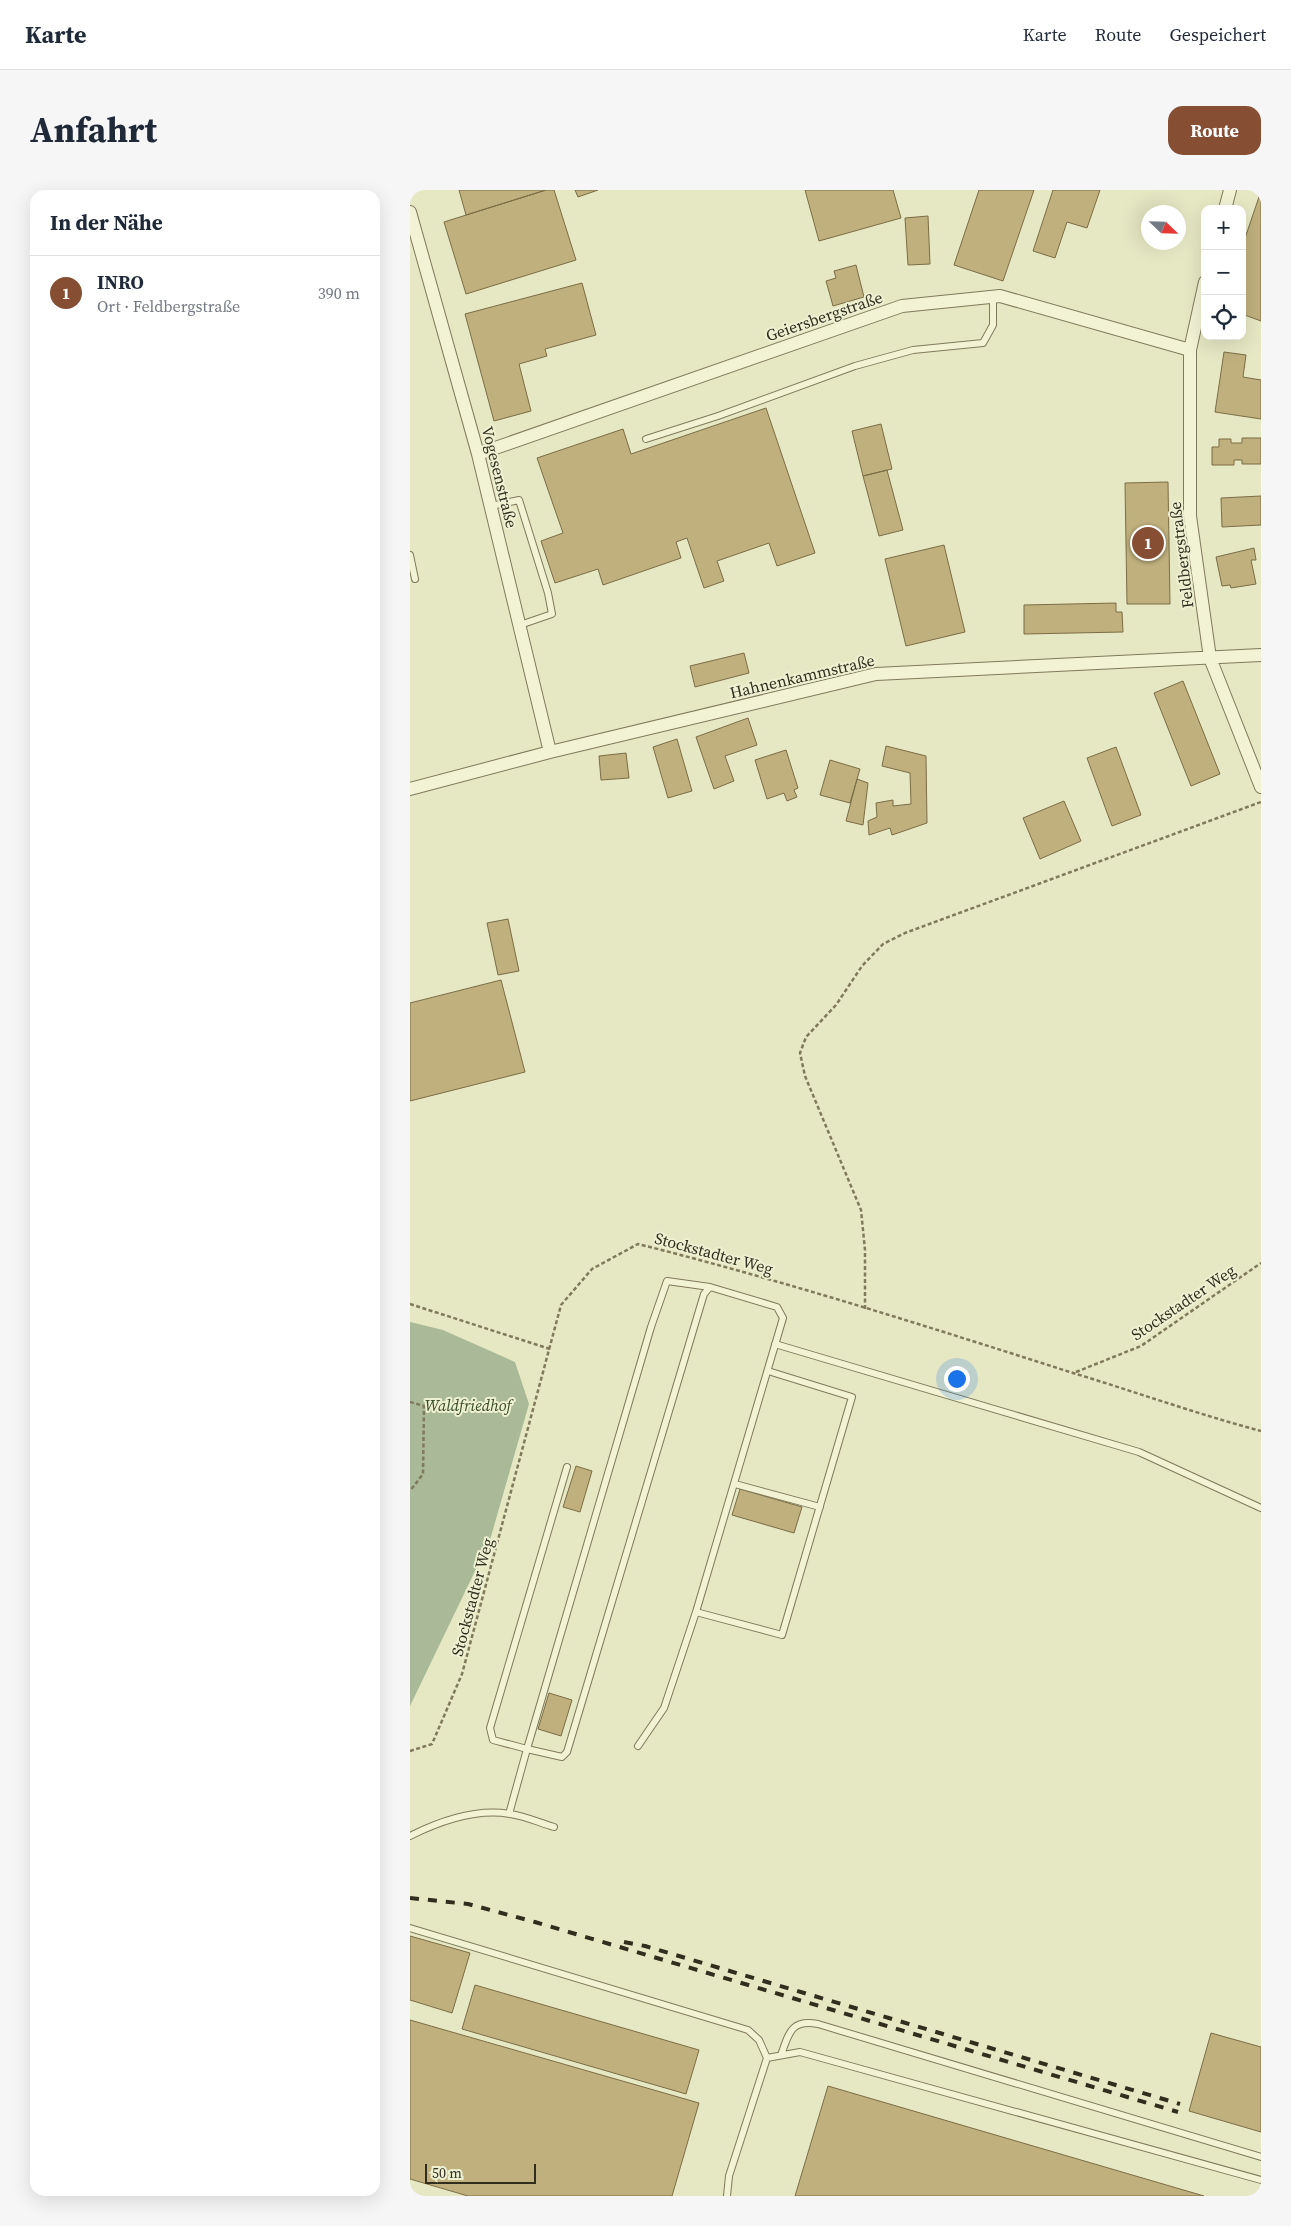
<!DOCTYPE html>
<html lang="de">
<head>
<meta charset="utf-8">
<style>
	:root { --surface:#fff; --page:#f6f6f7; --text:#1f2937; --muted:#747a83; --line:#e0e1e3; --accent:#864f34 }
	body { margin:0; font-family:"Source Serif 4",serif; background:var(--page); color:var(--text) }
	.controls { position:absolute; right:15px; top:15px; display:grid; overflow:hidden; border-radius:10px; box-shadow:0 5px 20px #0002 }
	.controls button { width:45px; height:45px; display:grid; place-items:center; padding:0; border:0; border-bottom:1px solid var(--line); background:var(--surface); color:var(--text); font:25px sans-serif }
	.compass { position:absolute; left:731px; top:15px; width:45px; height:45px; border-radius:50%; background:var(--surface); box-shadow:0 5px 20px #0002; rotate:113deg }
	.scale { position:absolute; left:15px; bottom:12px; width:111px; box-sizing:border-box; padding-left:5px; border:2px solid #312e1e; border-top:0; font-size:14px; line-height:18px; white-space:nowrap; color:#312e1e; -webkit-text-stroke:4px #eef0d2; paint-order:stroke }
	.you { position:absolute; left:546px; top:1188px; width:18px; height:18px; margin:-12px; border:4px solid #fff; border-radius:50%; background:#1a73e8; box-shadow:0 0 0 8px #1a73e833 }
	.badge { display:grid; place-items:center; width:32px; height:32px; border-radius:50%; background:var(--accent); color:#fff; font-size:16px; font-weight:700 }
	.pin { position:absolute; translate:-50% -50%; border:2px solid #fff; box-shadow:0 1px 5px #0006 }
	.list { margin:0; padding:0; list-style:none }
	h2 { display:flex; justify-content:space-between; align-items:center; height:65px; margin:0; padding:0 20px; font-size:21px }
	h2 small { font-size:16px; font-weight:400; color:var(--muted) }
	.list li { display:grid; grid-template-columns:32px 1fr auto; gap:15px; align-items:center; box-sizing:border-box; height:75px; padding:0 20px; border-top:1px solid var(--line) }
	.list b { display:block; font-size:19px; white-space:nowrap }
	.list p { margin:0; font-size:16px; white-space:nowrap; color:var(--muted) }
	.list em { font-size:16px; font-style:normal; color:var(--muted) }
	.icon { flex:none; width:28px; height:28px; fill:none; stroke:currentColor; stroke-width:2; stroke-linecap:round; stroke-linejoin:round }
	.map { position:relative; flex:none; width:851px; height:2006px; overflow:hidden; border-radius:15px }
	header { display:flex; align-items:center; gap:30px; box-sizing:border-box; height:70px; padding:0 25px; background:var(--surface); border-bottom:1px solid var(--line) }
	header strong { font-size:24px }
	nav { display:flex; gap:28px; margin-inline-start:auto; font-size:18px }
	.intro { display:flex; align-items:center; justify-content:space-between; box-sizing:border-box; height:120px; padding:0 30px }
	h1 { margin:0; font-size:35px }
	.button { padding:12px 22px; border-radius:15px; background:var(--accent); color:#fff; font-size:18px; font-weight:700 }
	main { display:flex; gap:30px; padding:0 30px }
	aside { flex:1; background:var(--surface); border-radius:15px; box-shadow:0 5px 20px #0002 }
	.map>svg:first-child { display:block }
	.cemetery { fill:#aab997 }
	.building { fill:#c0b07e; stroke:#7b6d45 }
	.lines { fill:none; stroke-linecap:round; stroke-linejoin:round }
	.lane-casing { stroke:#7f7a5c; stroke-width:8 }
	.street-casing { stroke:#7f7a5c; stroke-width:14 }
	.path { stroke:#7f7a5c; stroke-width:2.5; stroke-dasharray:4 2.5; stroke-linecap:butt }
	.lane { stroke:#f2f3d5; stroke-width:6 }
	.street { stroke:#f2f3d5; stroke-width:12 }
	.rail { stroke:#312e1e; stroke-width:4; stroke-dasharray:9 9; stroke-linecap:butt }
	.labels { text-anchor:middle; stroke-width:4; stroke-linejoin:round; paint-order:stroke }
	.street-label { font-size:16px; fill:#312e1e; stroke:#eef0d2 }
	.park-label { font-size:16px; font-style:italic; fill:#364b28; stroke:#eef0d2 }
</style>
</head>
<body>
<header>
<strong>Karte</strong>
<nav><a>Karte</a><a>Route</a><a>Gespeichert</a></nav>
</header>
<div class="intro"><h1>Anfahrt</h1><a class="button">Route</a></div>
<main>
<aside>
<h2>In der Nähe<small></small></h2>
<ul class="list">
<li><span class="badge">1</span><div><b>INRO</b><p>Ort · Feldbergstraße</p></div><em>390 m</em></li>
</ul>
</aside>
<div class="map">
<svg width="851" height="2006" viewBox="0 0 851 2006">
	<rect width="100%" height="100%" fill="#e6e7c3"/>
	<path class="cemetery" d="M0 1132 33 1140 105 1172 119 1214 80 1350 0 1516Z"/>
	<path class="building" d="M49 0H136L56 25Z
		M136 0H144L166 70 56 104 34 32Z
		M165 0H188L168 7Z
		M395 0H483L491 28 409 51Z
		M569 0H624L593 91 544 75Z
		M643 0H690L677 38 657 32 645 68 623 61Z
		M851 1V131L832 124V57Z
		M518 26 520 74 498 75 495 28Z
		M446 75 454 107 423 116 416 91 426 88 424 81Z
		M172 93 186 145 135 159 137 166 109 174 121 221 84 231 55 124Z
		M814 162 836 165 833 187 851 190V229L805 222Z
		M356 218 405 363 367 376 359 353 307 371 314 391 294 398 277 348 266 352 271 368 193 395 188 379 145 393 131 351 153 343 127 268 213 239 221 264Z
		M471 234 482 279 453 286 442 241Z
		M832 248H851V274H832V270H824V275H802V257H809V249H821V253H832Z
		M477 280 493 340 469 346 453 286Z
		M758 292 760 414H717L715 293Z
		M851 306V335L812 337 811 308Z
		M534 355 555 442 496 456 475 369Z
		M844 358 846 370H841L846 394 821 398 820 395 812 396 806 367Z
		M706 413V422H712L713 442 614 444V415Z
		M334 463 339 483 285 497 280 476Z
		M773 491 810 584 781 596 744 503Z
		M338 528 347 555 315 566 324 591 304 599 286 547Z
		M267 549 282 601 258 608 243 557Z
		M476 556 516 566 517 633 482 645 480 638 459 645 458 631 467 627 466 613 483 610V616L501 614 500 583 472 576Z
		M706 557 731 625 702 636 677 568Z
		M376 560 388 598 384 600 387 607 377 611 374 603 357 609 345 570Z
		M216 563 219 588 191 590 189 566Z
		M420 570 450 579 440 613 410 605Z
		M447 589 458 593 453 635 436 631Z
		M654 611 671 651 630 669 613 628Z
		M98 729 109 781 88 785 77 733Z
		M91 790 115 882 0 911V813Z
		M166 1276 182 1281 170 1322 153 1317Z
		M330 1299 392 1317 384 1343 322 1325Z
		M139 1503 162 1510 151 1546 128 1539Z
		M0 1746 60 1763 42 1823 0 1810Z
		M65 1795 289 1860 276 1904 52 1839Z
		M0 1830 289 1913 262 2006H58L0 1989Z
		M801 1843 851 1857V1942L779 1921Z
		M418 1896 794 2006H385Z"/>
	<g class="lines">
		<g class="lane-casing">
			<path id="lane" d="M236 249 308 226 445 176 503 160 573 153 583 135V107
				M81 316 109 310 138 403 142 424 110 435
				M0 365 5 389
				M365 1154 729 1262 851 1318
				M157 1277 80 1538 83 1550 117 1559 241 1137 257 1091 300 1097
				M325 1294 410 1317
				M286 1422 372 1445 442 1207 358 1181
				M99 1624 117 1559 152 1567 157 1562 294 1104 300 1097 367 1117 373 1128 286 1422 254 1518 228 1556
				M0 1646C30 1631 66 1618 100 1624 115 1626 130 1633 144 1637
				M0 1738 338 1840 349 1850 357 1868 319 1986 317 2006
				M371 1865C379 1843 381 1829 408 1834L851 1967
				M357 1868 390 1862 851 1990"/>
		</g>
		<g class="street-casing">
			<path id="street" d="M815 19 820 0
				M0 22 68 264 140 562
				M795 92 780 160V326L800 468 851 597
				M68 264 492 116 590 106 780 160
				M0 599 140 562 466 484 851 465"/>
		</g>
		<path class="path" d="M0 1114 140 1159
			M455 1119V1060L451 1020 395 886 390 863 396 847 426 815 452 776 473 754 495 743 851 612
			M666 1182 731 1156 851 1073
			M0 1212 14 1216 13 1284 0 1301
			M0 1561 22 1554 52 1484 151 1115 182 1079 228 1054C375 1091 519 1137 663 1183 726 1202 787 1224 851 1241"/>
		<use href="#lane" class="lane"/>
		<use href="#street" class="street"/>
		<path class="rail" d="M0 1708 58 1714 125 1732 768 1922
			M214 1752 235 1756 770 1914"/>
	</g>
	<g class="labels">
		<g class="street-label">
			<text transform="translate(414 126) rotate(-19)" y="6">Geiersbergstraße</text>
			<text transform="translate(90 287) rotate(76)" y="6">Vogesenstraße</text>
			<text transform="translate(771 365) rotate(-97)" y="6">Feldbergstraße</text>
			<text transform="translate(392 486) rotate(-13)" y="6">Hahnenkammstraße</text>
			<text transform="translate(304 1063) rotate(15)" y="6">Stockstadter Weg</text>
			<text transform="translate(773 1112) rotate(-34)" y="6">Stockstadter Weg</text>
			<text transform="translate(62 1407) rotate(-75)" y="6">Stockstadter Weg</text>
		</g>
		<g class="park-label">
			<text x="58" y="1221">Waldfriedhof</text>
		</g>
	</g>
</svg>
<div class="controls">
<button>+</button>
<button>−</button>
<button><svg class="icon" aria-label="locate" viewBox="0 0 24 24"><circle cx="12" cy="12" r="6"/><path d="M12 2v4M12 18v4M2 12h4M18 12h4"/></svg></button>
</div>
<svg class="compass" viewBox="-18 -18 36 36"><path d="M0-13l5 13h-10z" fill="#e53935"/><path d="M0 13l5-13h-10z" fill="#747a83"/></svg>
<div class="scale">50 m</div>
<div class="you"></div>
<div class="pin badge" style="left:738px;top:353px">1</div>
</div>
</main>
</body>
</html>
